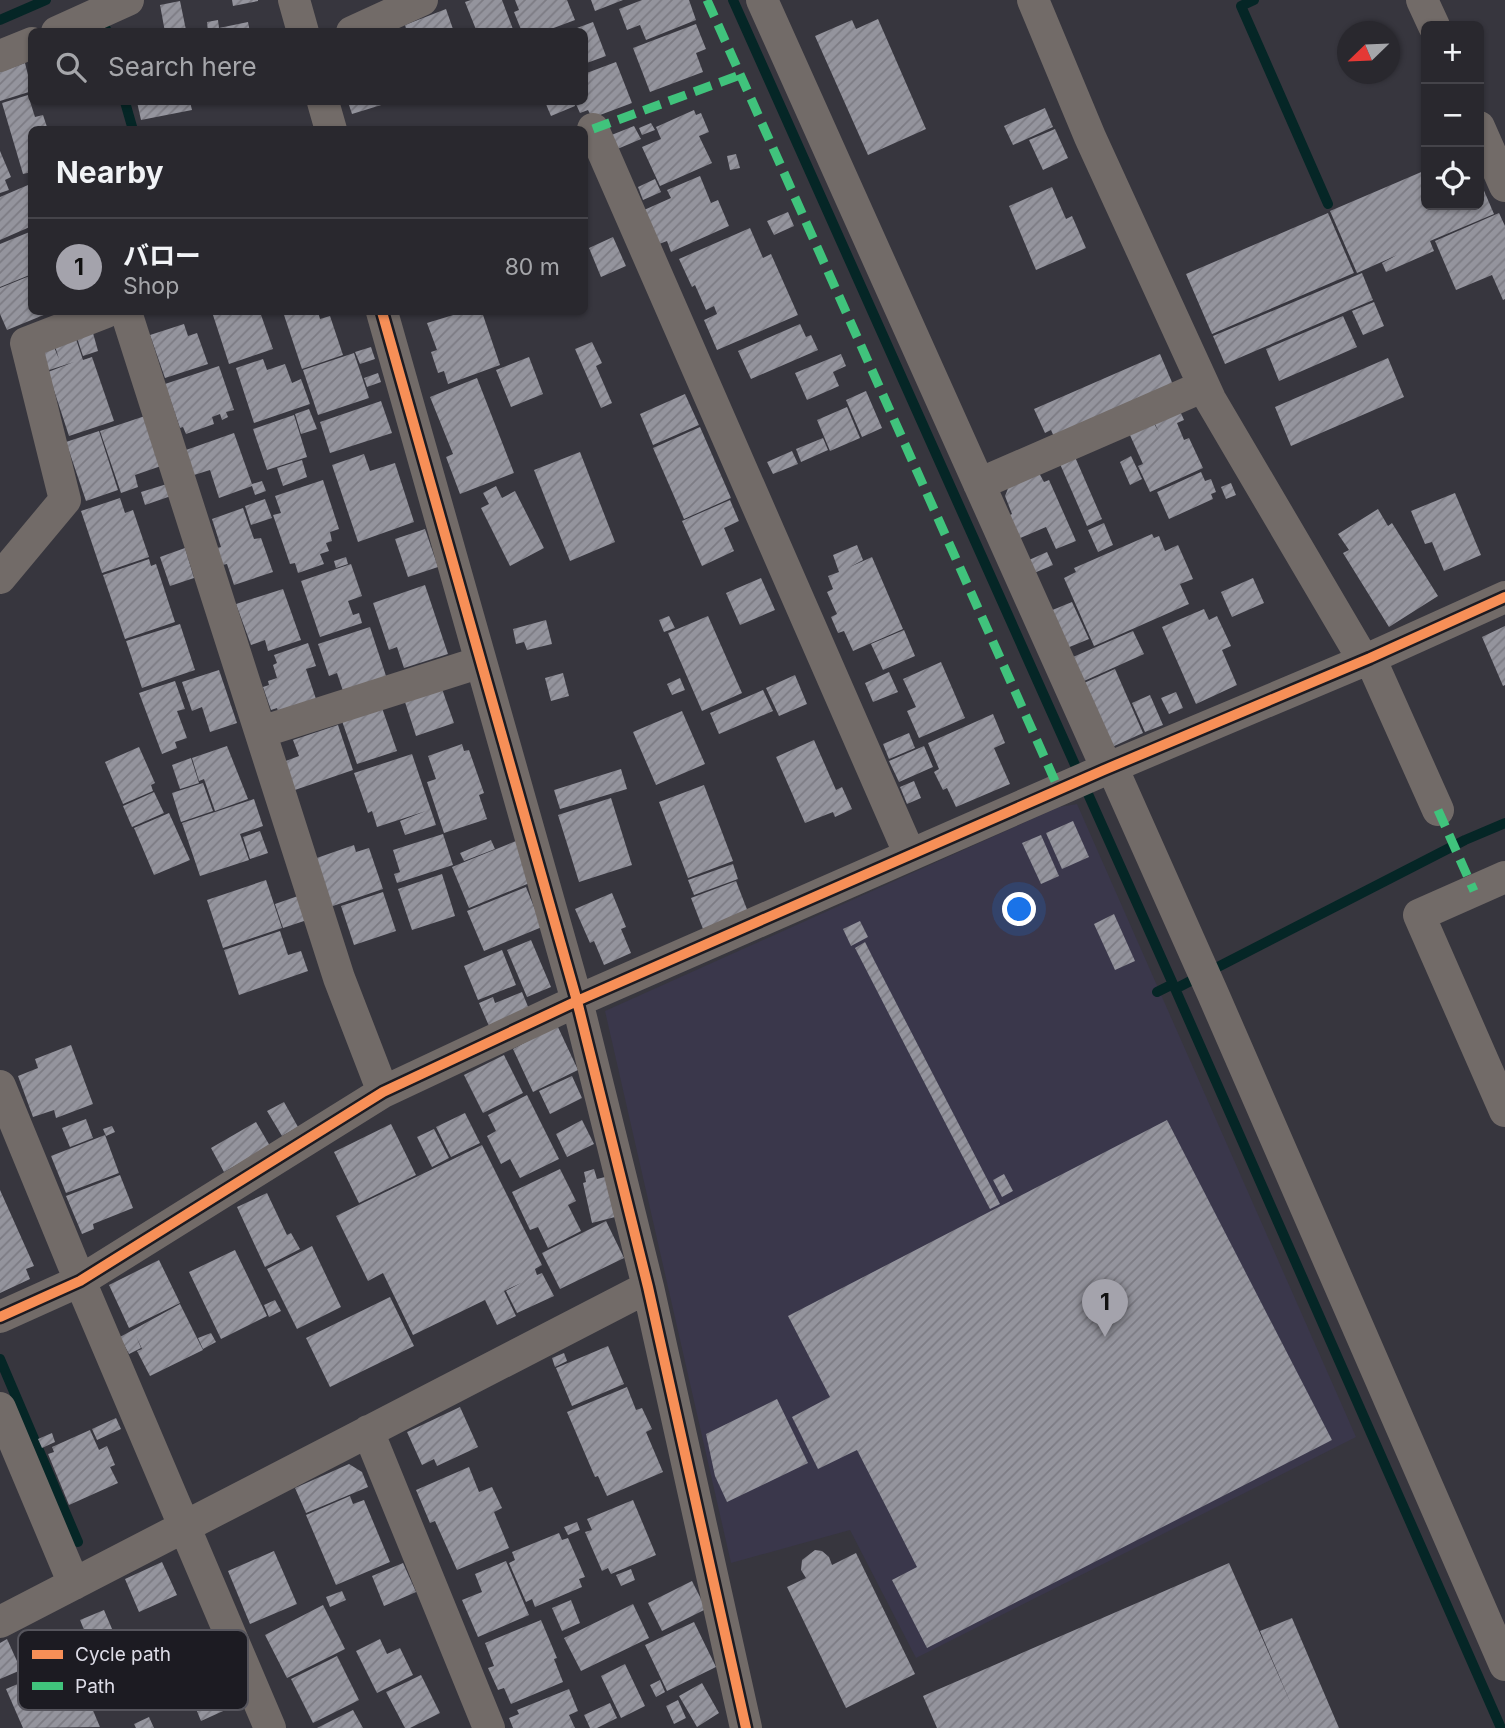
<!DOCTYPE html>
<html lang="en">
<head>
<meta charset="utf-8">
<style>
	:root { --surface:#29282e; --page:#35343a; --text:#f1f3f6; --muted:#a5a6aa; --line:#45444a; --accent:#a4a3ac }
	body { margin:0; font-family:Inter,"Noto Sans JP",sans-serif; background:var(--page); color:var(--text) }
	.controls { position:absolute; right:21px; top:21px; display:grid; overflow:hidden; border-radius:10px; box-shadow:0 2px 5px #0004 }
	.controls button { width:63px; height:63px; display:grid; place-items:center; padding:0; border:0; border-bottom:2px solid var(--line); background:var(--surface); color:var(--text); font:35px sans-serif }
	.compass { position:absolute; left:1337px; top:21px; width:63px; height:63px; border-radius:50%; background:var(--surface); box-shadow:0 2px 5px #0004; rotate:247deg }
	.you { position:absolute; left:1020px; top:910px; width:24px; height:24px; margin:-18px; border:5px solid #fff; border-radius:50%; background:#1a73e8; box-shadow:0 0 0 10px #1a73e833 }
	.badge { display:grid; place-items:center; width:46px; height:46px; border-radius:50%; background:var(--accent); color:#111; font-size:23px; font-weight:700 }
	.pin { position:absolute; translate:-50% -58px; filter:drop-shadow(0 2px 4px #0008) }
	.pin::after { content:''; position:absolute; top:37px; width:24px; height:21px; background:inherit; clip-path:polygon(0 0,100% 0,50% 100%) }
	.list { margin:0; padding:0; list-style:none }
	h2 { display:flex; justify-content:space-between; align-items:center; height:91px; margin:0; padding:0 28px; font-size:30px }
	h2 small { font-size:23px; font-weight:400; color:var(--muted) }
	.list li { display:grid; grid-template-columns:46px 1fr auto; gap:21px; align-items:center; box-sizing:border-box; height:98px; padding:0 28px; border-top:2px solid var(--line) }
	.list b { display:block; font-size:26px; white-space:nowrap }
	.list p { margin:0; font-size:23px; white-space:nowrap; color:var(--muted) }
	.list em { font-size:23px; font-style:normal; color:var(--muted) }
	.icon { flex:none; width:38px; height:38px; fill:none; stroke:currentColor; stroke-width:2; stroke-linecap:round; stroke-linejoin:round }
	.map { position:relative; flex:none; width:1505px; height:1728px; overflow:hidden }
	.search { position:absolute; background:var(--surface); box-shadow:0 2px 5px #0004; left:28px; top:28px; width:560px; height:77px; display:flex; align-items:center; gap:18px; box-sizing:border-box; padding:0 24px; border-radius:10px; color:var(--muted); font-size:26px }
	.panel { position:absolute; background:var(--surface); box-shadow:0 2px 5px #0004; left:28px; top:126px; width:560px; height:189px; border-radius:10px }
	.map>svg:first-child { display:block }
	.built { fill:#3a374b }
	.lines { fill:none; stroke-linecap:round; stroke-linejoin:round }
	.stream { stroke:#052626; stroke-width:10 }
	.building { fill:url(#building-hatch) }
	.street { stroke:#726b68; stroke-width:32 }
	.quiet { stroke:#40c37c; stroke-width:9; stroke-dasharray:18 9; stroke-linecap:butt }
	.cycleway-casing { stroke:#1c1b22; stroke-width:15 }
	.cycleway { stroke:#f78f57; stroke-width:10 }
	.key { fill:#1c1b22; stroke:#56555d; stroke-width:2 }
	.key-label { font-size:19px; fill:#dedde8 }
</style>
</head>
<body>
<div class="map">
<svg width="1505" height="1728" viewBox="0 0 1505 1728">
	<defs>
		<pattern id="building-hatch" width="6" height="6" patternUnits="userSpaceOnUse" patternTransform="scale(1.75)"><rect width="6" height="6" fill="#94949d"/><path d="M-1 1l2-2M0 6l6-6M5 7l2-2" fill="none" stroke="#7c7b83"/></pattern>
	</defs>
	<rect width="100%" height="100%" fill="#37363e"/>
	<path class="built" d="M1077 804 1356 1437 916 1658 850 1530 731 1563 605 1011 1059 807Z"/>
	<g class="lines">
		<path class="stream" d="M733 0 1173 984 1501 1728
			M1254 0 1241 6 1328 204
			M0 20 46 0
			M106 29V32
			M125 102 133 130
			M1175 989 1465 840 1505 823
			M1157 992 1173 984
			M0 1359 78 1542"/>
	</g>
	<path class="building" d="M232 0H258V1L233 6Z
		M471 0H502L514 32H477L465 2Z
		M515 0H567L575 20 543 32H522L514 12 519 10Z
		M591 0H623L595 11Z
		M642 0H689L696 20 646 40 640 25 627 30 619 9Z
		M180 1 186 30 165 32 160 5Z
		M446 9 454 32H407L405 25Z
		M878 19 926 129 868 155 815 36 852 20 856 29Z
		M218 20 219 28 248 22 250 32H208L207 22Z
		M593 22 606 56 584 64V32L569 31Z
		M696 24 706 49 696 53 703 72 650 92 633 48Z
		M616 62 632 103 592 118 588 110 580 113 575 102H584V74Z
		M25 63 32 91 0 101V72Z
		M28 95 35 117 43 115 48 130H32V172L23 174 2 103Z
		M137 102H190L192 110 141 120Z
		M348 102H391L352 114Z
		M545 102H574L575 106 551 116Z
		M1045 108 1053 127 1013 145 1004 126Z
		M694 110 696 115 701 113 709 132 699 136 712 163 660 186 642 147 661 139 656 127Z
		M651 123 655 130 642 135 639 128Z
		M634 126 641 139 615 150 609 136Z
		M1055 129 1068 158 1043 170 1029 140Z
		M0 151 11 177 5 180 9 190 0 193Z
		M736 154 740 168 730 170 727 156Z
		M1426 170V205H1479V179L1494 214 1430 241 1434 251 1386 272 1382 263 1397 255 1357 273 1330 211Z
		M700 176 711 203 718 200 729 226 671 252 667 241 659 244 644 210 671 198 667 190Z
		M655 179 661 192 643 200 638 187Z
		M28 185 32 193V226L0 240V197Z
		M1052 187 1066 219 1072 216 1086 248 1036 270 1009 206Z
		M788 212 794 226 774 235 767 221Z
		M1328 213 1354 273 1212 334 1186 274Z
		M1499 213 1505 226V299L1503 300 1492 275 1456 290 1435 241Z
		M750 228 763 258 771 254 798 315 717 350 704 320 717 314 714 306 706 310 695 285 692 287 679 259Z
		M32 231V274L0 287V244Z
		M613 237 626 266 601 277 589 248Z
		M1362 273 1373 300 1225 364 1213 336Z
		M32 275V312H51L7 330 0 314V288Z
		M1374 302 1384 326 1363 335 1352 311Z
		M212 312H260L273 349 229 364Z
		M283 312H318L320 319 330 316 343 355 302 369Z
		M463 312H482L500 365 448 384 444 371 438 373 431 352 437 350 427 323Z
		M1343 316 1357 347 1279 381 1266 349Z
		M184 324 188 336 197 333 208 364 165 378 150 335Z
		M800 324 806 337 811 335 818 350 751 379 738 351Z
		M93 333 98 351 83 356 77 338Z
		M76 339 83 360 92 357 114 421 69 436 48 372 74 362 43 372 36 353 54 347 59 359 55 346Z
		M592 342 602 363 596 366 612 403 601 408 575 349Z
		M371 347 375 359 360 364 355 352Z
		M354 353 369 398 318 415 303 370Z
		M841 354 846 366 833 372 839 386 807 400 795 373Z
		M1160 354 1174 387 1055 439 1051 430 1045 433 1034 409Z
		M529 357 543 394 511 407 496 370Z
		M1388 358 1404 397 1291 446 1275 407Z
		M263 359 267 370 285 364 292 383 301 379 310 404 254 423 236 368Z
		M219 366 234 410 226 412 228 417 222 420 220 414 212 417 214 424 186 434 183 427 180 428 165 384Z
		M378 373 381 382 367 387 364 378Z
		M477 378 514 473 460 494 446 457 453 454 430 397Z
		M866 391 882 428 862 437 846 400Z
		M685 394 699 425 653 445 640 414Z
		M381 401 392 433 330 453 320 422Z
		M847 407 860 438 830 451 817 420Z
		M309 409 317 429 301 434 295 414Z
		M1180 411 1184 420 1177 423 1184 440 1189 438 1203 468 1150 492 1138 466 1143 464 1129 433 1153 422 1159 432 1154 422Z
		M294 415 307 457 267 470 253 429Z
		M145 416 161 466 135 475 138 487 121 493 100 431Z
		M700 427 731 498 684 519 653 448Z
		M99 431 118 490 86 501 66 442Z
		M234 433 252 484 262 481 266 491 255 495 252 486 219 498 210 470 194 475 186 450Z
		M823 438 828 450 801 462 796 449Z
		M792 451 798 464 773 474 767 462Z
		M580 452 615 542 570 561 534 470Z
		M364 454 370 471 395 463 414 522 358 542 332 465Z
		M1131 456 1142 479 1130 485 1120 462Z
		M1075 457 1102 519 1087 526 1060 464Z
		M302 460 307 477 283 486 277 468Z
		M1201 472 1205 481 1211 479 1216 492 1211 494 1213 499 1169 519 1157 492Z
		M1039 473 1044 482 1049 480 1076 541 1056 549 1046 527 1018 539 1008 516 1012 514 1005 496 1009 486Z
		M323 480 339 529 330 532 332 541 326 543 329 551 320 554 324 564 298 573 295 563 290 564 273 515 281 513 275 496Z
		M1231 483 1236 495 1226 499 1221 487Z
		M167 484 171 496 145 505 141 492Z
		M496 486 502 498 515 491 544 548 510 566 481 508 489 504 483 493Z
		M1455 493 1481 555 1444 571 1432 542 1425 544 1411 511Z
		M120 498 125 513 133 510 149 557 102 573 81 511Z
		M265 499 272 518 251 525 245 506Z
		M730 500 739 521 724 528 734 551 702 566 682 521Z
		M243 508 254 539 261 538 273 572 234 585 227 564 222 565 217 548 221 547 212 519Z
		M1378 509 1388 526 1392 523 1438 596 1389 627 1343 553 1349 550 1338 534Z
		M1104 523 1113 545 1098 552 1088 530Z
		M425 529 438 567 408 577 395 539Z
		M1152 534 1154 538 1159 536 1165 551 1178 545 1193 579 1180 584 1189 604 1094 646 1064 578 1076 572 1074 568Z
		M857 545 863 560 850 567 872 557 903 629 853 651 844 631 838 633 831 617 837 614 827 592 833 589 828 576 839 572 833 555Z
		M185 548 194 578 170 586 160 557Z
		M1047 552 1053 565 1034 573 1029 560Z
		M346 557 348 564 336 568 334 561Z
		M149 559 151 566 156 564 175 622 125 639 103 575Z
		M351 564 362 596 348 601 353 615 359 613 362 623 320 637 301 581Z
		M761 578 775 610 740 625 726 593Z
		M1253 578 1264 603 1232 617 1221 592Z
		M425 585 448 654 404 668 397 647 389 650 373 603Z
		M283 589 301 640 268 651 265 640 251 645 236 604Z
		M1072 602 1089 639 1067 648 1050 611Z
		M1204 609 1209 620 1217 616 1231 646 1222 650 1237 685 1196 704 1162 627Z
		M669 616 675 628 664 632 659 620Z
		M708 616 742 693 702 711 668 633Z
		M546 620 552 644 527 650 524 642 516 644 513 629Z
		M180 624 195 670 142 688 126 641Z
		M1505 626V685L1503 686 1482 637Z
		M370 627 388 682 345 697 337 673 329 676 318 644Z
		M904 630 915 656 883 670 871 644Z
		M1133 631 1144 654 1084 681 1073 657Z
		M308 643 316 666 306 669 317 702 279 715 277 708 271 710 263 687 269 685 268 681 277 678 273 665 277 663 274 655Z
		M941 662 965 718 919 738 907 711 916 707 903 679Z
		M1115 669 1143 733 1112 747 1084 683Z
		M219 670 237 723 210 732 202 707 192 711 182 682Z
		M889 672 898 692 873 702 865 683Z
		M563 673 569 696 551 701 545 678Z
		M795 675 807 704 779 716 766 688Z
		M680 678 685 690 672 695 667 684Z
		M175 681 185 709 177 711 187 738 175 742 177 748 162 754 139 693Z
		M441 686 454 723 416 736 404 699Z
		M763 690 773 711 719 734 710 713Z
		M1176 692 1183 708 1169 714 1161 698Z
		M1150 695 1163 725 1145 732 1132 703Z
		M382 708 397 751 357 764 342 721Z
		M682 711 705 764 656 785 633 732Z
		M993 714 1005 743 994 748 1010 784 956 807 947 788 943 790 934 772 939 769 928 743Z
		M338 725 353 770 292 791 283 762 299 756 293 740Z
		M909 733 915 748 889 759 883 744Z
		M814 740 836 790 842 787 852 809 835 817 833 812 805 823 776 757Z
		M462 744 464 751 469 750 484 793 479 795 487 819 444 833 427 782 436 779 428 756Z
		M227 746 248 799 215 811 204 779 199 781 192 758Z
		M924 746 933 767 899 782 889 761Z
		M139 747 155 783 151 785 153 791 123 804 105 762Z
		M412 754 436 825 405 835 400 821 426 811 377 827 372 811 368 813 354 773Z
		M191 758 199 783 180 789 172 765Z
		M621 769 627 789 560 809 554 790Z
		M914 781 921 798 907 804 900 787Z
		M203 783 213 811 181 822 172 793Z
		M704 785 733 861 688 878 659 802Z
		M154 792 164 813 132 827 123 806Z
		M611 798 632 865 579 882 558 815Z
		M254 799 263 826 240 834 249 860 200 876 182 823Z
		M169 813 190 860 154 875 134 828Z
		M1073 821 1089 857 1062 869 1046 833Z
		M260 831 268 853 250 859 243 837Z
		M443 834 453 865 397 883 394 874 400 872 393 850Z
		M1041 835 1059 876 1041 884 1022 843Z
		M491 840 495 849 464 861 460 853Z
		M516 841 532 882 469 908 452 867Z
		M354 845 356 852 369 848 383 889 327 908 311 860Z
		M733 864 738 879 694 895 688 880Z
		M442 874 455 916 412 930 398 889Z
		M266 880 282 928 223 948 207 900Z
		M736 881 748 912 703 929 691 898Z
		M526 887 542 927 484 951 467 911Z
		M383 892 396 931 354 945 341 906Z
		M612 893 626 927 621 929 631 953 604 965 594 941 590 943 575 909Z
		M298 896 307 920 283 928 275 904Z
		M1114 914 1135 961 1115 970 1094 924Z
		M860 921 868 937 851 946 843 929Z
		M280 931 288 955 301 951 308 971 239 995 224 950Z
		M531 940 551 987 527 997 507 950Z
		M865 942 874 960 1000 1204 990 1209 910 1055 855 948Z
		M502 950 516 985 478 1000 464 966Z
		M522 992 529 1009 489 1026 479 1003 493 997 495 1003Z
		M557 1025 578 1070 533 1092 513 1049Z
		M71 1045 93 1104 56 1118 54 1110 33 1117 18 1076 38 1068 35 1059Z
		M504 1055 523 1093 483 1113 464 1075Z
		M572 1076 582 1098 550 1114 539 1091Z
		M527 1095 559 1159 520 1178 510 1159 501 1164 487 1136 496 1131 488 1115Z
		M284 1102 298 1127 282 1136 267 1111Z
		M465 1113 480 1143 451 1157 436 1127Z
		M86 1119 93 1138 70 1147 62 1128Z
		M582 1120 594 1144 567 1157 556 1134Z
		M1167 1120 1332 1440 927 1648 892 1580 917 1567 857 1450 818 1469 792 1417 830 1397 788 1316Z
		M256 1122 270 1146 224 1172 211 1148Z
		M391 1124 416 1175 359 1203 334 1152Z
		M112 1126 115 1132 106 1136 103 1129Z
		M434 1129 449 1158 432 1167 417 1137Z
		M105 1135 119 1173 66 1193 51 1156Z
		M482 1145 542 1265 535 1269 537 1275 542 1273 554 1296 517 1313 506 1291 521 1283 504 1291 516 1316 497 1325 485 1300 413 1335 383 1273 368 1281 336 1216Z
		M560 1169 576 1201 568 1205 581 1231 548 1248 538 1227 530 1230 512 1192Z
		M594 1169 597 1179 605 1177 615 1217 592 1223 583 1183 586 1182 584 1172Z
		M1004 1174 1013 1191 1002 1197 993 1180Z
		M120 1175 133 1208 93 1224 94 1229 82 1234 66 1196Z
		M0 1190 34 1266 26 1269 30 1279 0 1293Z
		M267 1193 287 1235 291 1233 300 1249 265 1267 237 1207Z
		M606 1221 624 1258 560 1289 542 1253Z
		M312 1246 341 1307 297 1329 267 1269Z
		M235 1250 267 1316 221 1339 189 1272Z
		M159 1260 180 1303 129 1328 109 1285Z
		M390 1297 414 1346 330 1387 306 1338Z
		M275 1300 281 1311 269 1317 264 1305Z
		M180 1304 203 1350 150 1376 137 1351 142 1349 136 1336 141 1348 129 1354 120 1337Z
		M211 1333 216 1342 203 1349 198 1338Z
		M608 1346 624 1384 572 1406 556 1368Z
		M564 1353 567 1361 555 1367 552 1358Z
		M627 1387 636 1410 642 1408 652 1429 646 1432 663 1472 607 1496 598 1476 595 1477 567 1412Z
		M777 1399 808 1463 727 1502 715 1476 706 1434Z
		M460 1407 478 1447 437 1466 434 1459 422 1465 407 1432Z
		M116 1418 121 1429 97 1440 92 1429Z
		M90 1430 99 1450 107 1446 115 1465 110 1467 118 1483 69 1505 48 1454 54 1452 52 1447Z
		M52 1433 55 1442 42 1448 38 1439Z
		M349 1464 362 1472 368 1487 306 1513 295 1488Z
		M469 1467 479 1492 492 1487 502 1508 494 1512 509 1548 457 1570 435 1521 430 1523 416 1490Z
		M350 1496 353 1504 364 1500 390 1562 336 1585 306 1515Z
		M633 1500 656 1555 611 1574 608 1568 602 1571 585 1532 592 1530 587 1519Z
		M577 1522 580 1530 568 1535 564 1527Z
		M559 1533 562 1540 568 1538 585 1577 579 1579 582 1587 535 1607 532 1599 526 1602 509 1563 515 1560 512 1552Z
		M815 1550 822 1551 829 1557 832 1565 856 1553 915 1674 846 1708 787 1587 806 1578 801 1570 802 1560Z
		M274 1551 297 1604 250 1624 228 1571Z
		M506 1561 529 1615 478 1637 462 1600 482 1592 475 1574Z
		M162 1562 177 1595 139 1612 125 1579Z
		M403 1563 416 1592 384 1606 372 1576Z
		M1229 1563 1292 1706 1260 1631 1292 1618 1339 1728H937L923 1696Z
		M631 1569 635 1580 621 1586 616 1575Z
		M692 1581 706 1609 662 1631 648 1603Z
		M342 1591 346 1600 330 1607 326 1597Z
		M571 1600 580 1623 562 1631 552 1608Z
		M633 1604 649 1638 581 1671 564 1638Z
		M323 1605 345 1649 287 1678 265 1635Z
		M104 1610 115 1636 119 1635 129 1657 112 1664 103 1644 92 1649 80 1620Z
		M541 1620 557 1658 554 1659 563 1682 511 1704 504 1688 498 1690 488 1668 494 1666 485 1643Z
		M694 1622 716 1667 667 1691 645 1645Z
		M7 1639 21 1670 0 1679V1643Z
		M380 1639 387 1654 400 1648 413 1675 377 1693 356 1651Z
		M337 1656 359 1700 313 1723 291 1679Z
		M72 1661 100 1727 23 1728 6 1689Z
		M625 1664 645 1706 621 1718 601 1676Z
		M421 1675 440 1713 410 1728H405L386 1692Z
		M660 1680 665 1692 656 1697 650 1685Z
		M220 1681 232 1707 201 1721 190 1694Z
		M702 1683 719 1713 697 1727 679 1696Z
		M569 1689 578 1711 569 1715 575 1728H513L509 1718 519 1714 517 1710Z
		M678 1700 686 1718 674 1724 666 1706Z
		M610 1703 617 1718 597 1728H590L584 1715Z
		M353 1710 363 1728H317Z
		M149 1717 154 1728H136L134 1724Z"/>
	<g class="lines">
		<path class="street" d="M294 0 303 32
			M762 0 1107 769
			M1033 0 1090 137 1210 399 1364 661
			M1422 0 1434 26
			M57 32 128 0
			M352 32 422 0
			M0 56 32 43
			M323 102 331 130
			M1479 127 1505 186
			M593 129 910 855
			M126 312 339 978 383 1092
			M382 312 577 1001 648 1287 746 1728
			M979 484 1204 386
			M0 578 65 500 26 343 106 312
			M1370 658 1438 810
			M261 732 481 662
			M1112 767 1213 994 1505 1665
			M1505 877 1419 915 1505 1111
			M0 1086 80 1281 270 1728
			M0 1317 80 1281 383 1092 577 1001 1104 770 1370 658 1505 597
			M0 1408 74 1584
			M368 1431 489 1728
			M0 1622 648 1287"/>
		<path class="quiet" d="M707 0 1059 790
			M593 129 740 75
			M1438 810 1474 891"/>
		<g class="cycleway-casing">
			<path id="cycleway" d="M382 312 577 1001 648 1287 746 1728
				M0 1317 80 1281 383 1092 577 1001 1104 770 1370 658 1505 597"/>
		</g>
		<use href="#cycleway" class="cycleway"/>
	</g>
	<rect x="18" y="1630" width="230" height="80" rx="10" class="key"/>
	<rect x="32" y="1650" width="31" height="9" fill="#f78f57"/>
	<rect x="32" y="1682" width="31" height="8" fill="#40c37c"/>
	<g class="key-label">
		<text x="75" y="1661">Cycle path</text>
		<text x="75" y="1693">Path</text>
	</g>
</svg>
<div class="controls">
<button>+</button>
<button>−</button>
<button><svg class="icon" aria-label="locate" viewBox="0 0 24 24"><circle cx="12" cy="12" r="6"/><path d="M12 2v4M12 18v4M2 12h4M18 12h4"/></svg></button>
</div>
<svg class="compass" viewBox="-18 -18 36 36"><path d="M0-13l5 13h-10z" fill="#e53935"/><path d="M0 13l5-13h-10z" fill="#a5a6aa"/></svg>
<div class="you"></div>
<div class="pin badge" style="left:1105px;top:1337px">1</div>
<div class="search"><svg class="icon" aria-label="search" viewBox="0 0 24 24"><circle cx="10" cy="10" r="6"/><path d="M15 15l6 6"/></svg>Search here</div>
<section class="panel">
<h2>Nearby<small></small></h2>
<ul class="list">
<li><span class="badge">1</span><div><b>バロー</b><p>Shop</p></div><em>80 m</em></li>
</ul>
</section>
</div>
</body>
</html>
